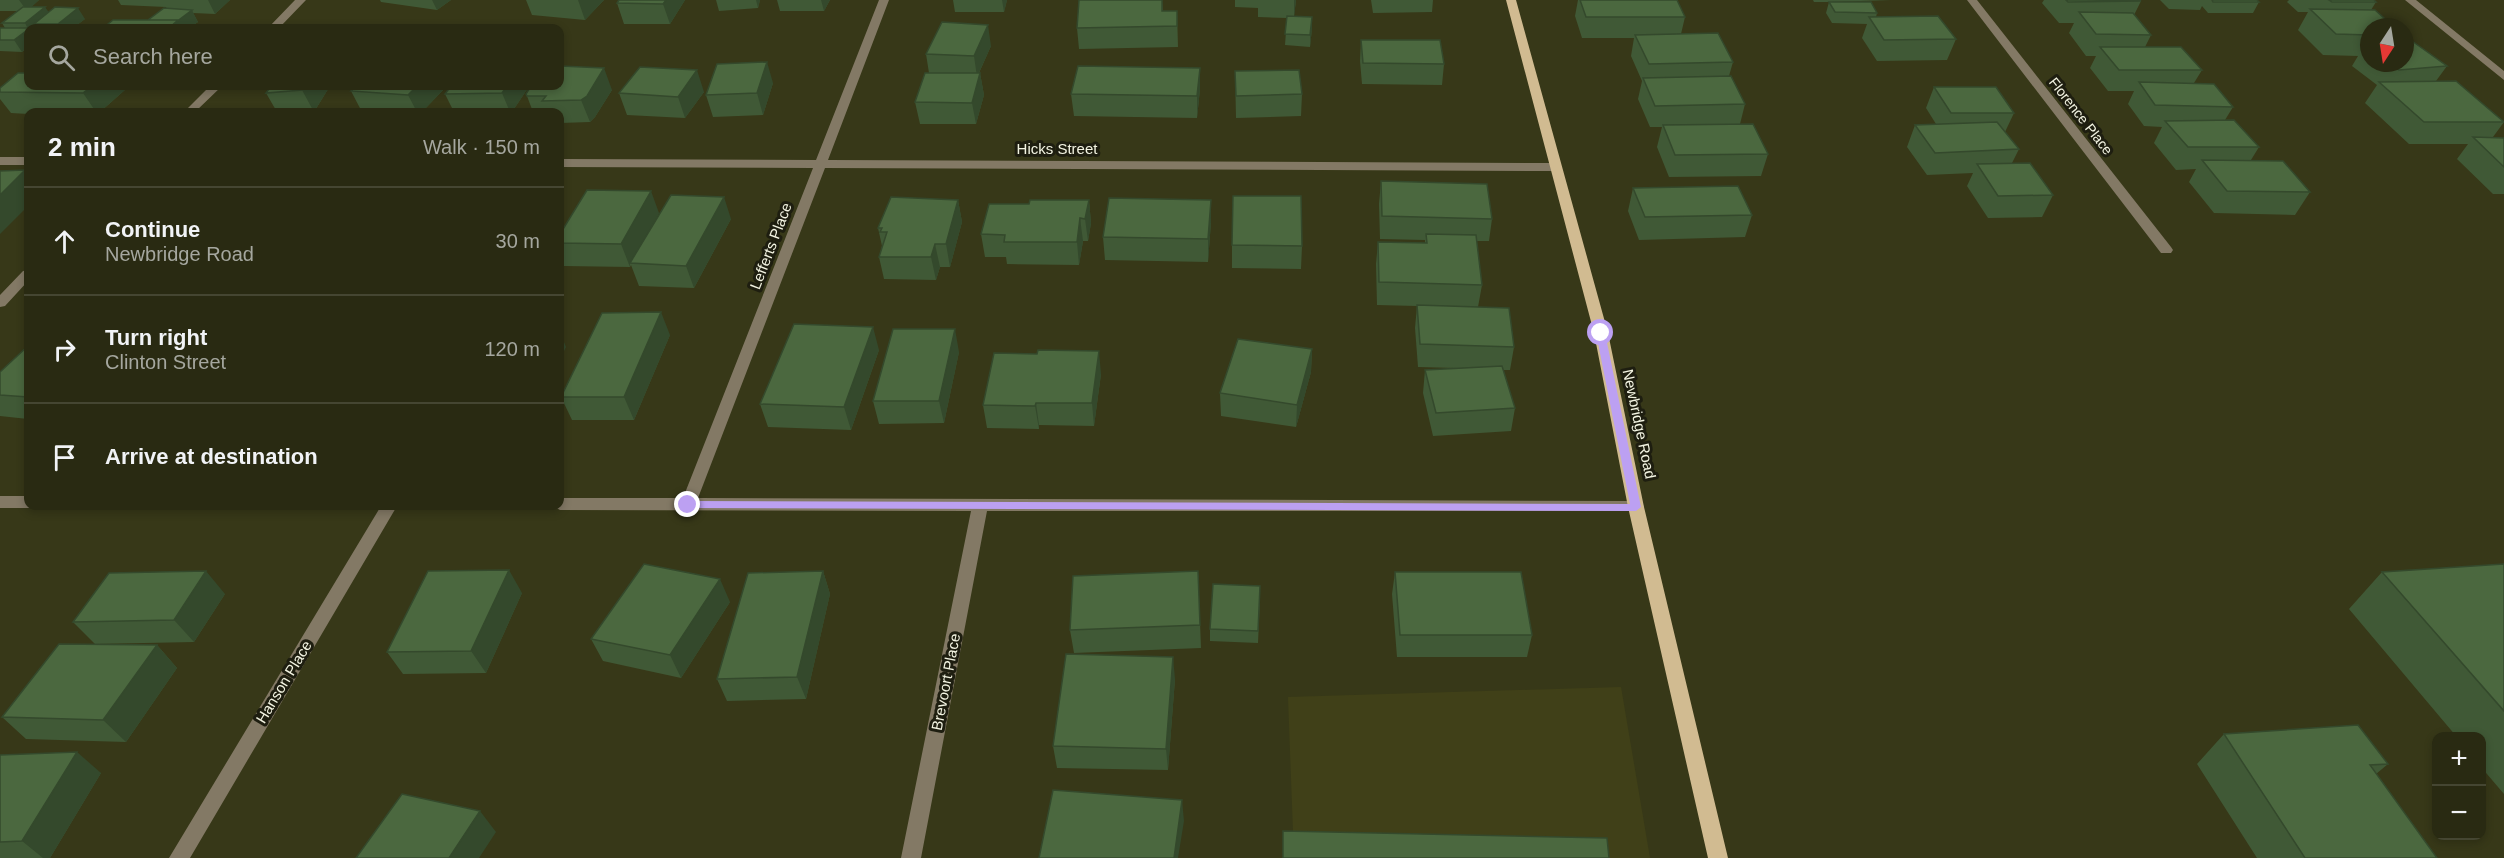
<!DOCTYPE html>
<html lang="en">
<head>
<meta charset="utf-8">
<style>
	:root { --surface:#292a12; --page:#353620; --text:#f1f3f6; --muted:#a5a79f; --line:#454632 }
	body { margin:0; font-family:Arial,sans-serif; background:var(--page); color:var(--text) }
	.controls { position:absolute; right:18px; bottom:18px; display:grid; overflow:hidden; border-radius:12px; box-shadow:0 3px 9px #0003 }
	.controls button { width:54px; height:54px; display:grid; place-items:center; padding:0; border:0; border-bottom:2px solid var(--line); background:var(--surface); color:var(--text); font:30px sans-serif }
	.compass { position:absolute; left:2360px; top:18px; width:54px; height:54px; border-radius:50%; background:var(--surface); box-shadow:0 3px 9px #0003; rotate:192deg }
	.stop { position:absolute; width:18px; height:18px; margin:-14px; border:4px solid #bca0f2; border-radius:50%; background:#fff }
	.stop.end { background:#bca0f2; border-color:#fff; box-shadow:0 2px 6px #0008 }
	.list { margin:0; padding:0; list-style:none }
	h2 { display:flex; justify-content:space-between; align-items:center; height:78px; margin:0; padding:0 24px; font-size:26px }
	h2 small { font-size:20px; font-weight:400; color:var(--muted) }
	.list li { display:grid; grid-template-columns:39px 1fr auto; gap:18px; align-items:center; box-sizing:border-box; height:108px; padding:0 24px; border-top:2px solid var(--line) }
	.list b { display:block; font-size:22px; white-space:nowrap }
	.list p { margin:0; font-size:20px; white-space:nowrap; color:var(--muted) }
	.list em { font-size:20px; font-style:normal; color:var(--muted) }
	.icon { flex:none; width:33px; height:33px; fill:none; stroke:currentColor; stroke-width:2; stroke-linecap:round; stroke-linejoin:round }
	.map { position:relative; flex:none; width:2504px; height:858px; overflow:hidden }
	.search { position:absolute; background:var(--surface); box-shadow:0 3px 9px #0003; left:24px; top:24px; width:540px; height:66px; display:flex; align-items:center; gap:15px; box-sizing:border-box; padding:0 21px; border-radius:12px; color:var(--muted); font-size:22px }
	.panel { position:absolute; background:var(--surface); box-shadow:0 3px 9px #0003; left:24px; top:108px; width:540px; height:402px; border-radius:12px }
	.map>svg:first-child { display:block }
	.built { fill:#404018 }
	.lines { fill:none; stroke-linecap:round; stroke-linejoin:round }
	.minor { fill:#837965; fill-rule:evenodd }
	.major { fill:#d1bb91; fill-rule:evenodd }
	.wall { fill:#405936 }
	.shaded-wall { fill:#34492c }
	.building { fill:#4b683f; stroke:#34492c; stroke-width:1.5 }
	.route { fill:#bca0f2 }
	.labels { text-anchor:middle; stroke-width:6; stroke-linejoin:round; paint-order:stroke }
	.far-street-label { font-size:14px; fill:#f3f4e2; stroke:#1e1e10 }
	.street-label { font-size:15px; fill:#f3f4e2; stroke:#1e1e10 }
</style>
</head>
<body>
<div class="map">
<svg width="2504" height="858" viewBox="0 0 2504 858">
	<rect width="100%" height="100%" fill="#373818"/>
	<path class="built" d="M1621 687 1650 858H1294L1288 697Z"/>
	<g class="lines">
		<path class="minor" d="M295 0H306L279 28H268Z
			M879 0H889L828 160 1554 163 1560 167 1554 171 825 168 698 498 1636 501 1642 503 1644 507 1642 511H987L921 858H901L971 511 560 510 553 506H560V498H683L813 168 560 167V159L816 160Z
			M1967 0H1977L2171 247 2173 250 2171 253H2161Z
			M2405 0H2416L2504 71V80Z
			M210 86H222L195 112H184Z
			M0 157H28V165H0Z
			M28 270V281L5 306 0 307V295L23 271Z
			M0 496H28V506H34L28 508H0Z
			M381 506H397L190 858H169Z"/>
		<path class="major" d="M1506 0H1516L1608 333 1644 507 1728 858H1708L1628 507 1594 333Z"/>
	</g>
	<path class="wall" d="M0 0H39L31 7 49 12 85 19 73 28H28V47L22 52 0 51V28H5L2 23 18 11H0Z
		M118 0H230L215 14 193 13 198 22 189 28H103L148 20 167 9 166 7 121 5Z
		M380 0H451L437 10 381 2Z
		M526 0H604L585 20 532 15Z
		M685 0 670 24H624L617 3Z
		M716 0H760L758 8 719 11Z
		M777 0H830L824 11H780Z
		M953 0H1007L1004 12H955Z
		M1162 0 1163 11H1177L1178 47 1079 49 1077 28Z
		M1235 0H1296L1294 16 1312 28 1310 47 1285 45 1287 18 1258 17V8L1235 7Z
		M1371 0H1433L1432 12 1373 13Z
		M1578 0H1677L1685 17 1681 34 1733 62 1729 76 1745 104 1740 124 1768 154 1761 176 1669 177 1657 147 1662 127H1650L1638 99 1642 81 1631 56 1634 38H1582L1575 16Z
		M1813 0H1891L1831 2 1877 13 1876 17 1956 39 1947 60 1877 61 1862 38 1867 24 1832 23 1826 13 1829 2H1814Z
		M2044 0H2139L2141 1 2134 15 2151 35 2145 47 2202 70 2194 83 2233 107 2225 120 2259 147 2251 160 2310 192 2295 215 2214 213 2189 182 2196 169 2176 170 2154 143 2162 127 2144 126 2128 104 2134 91H2108L2090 68 2096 56H2086L2069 33 2074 23H2059L2042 3Z
		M2160 0H2257L2259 2 2253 13H2208L2202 6 2200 10 2169 9Z
		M2289 0H2374L2376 2 2371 10 2369 27V63H2405L2447 66 2436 81 2504 122 2493 137 2504 138V194H2493L2457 159 2468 144H2409L2365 103 2377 85 2352 66 2358 56 2323 55 2298 30 2308 12H2298L2287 2Z
		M1361 40 1444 64 1442 85 1362 84 1360 61Z
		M991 46 979 73H980L984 95 976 124H920L915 102 929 73 926 54Z
		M1235 71 1302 94 1301 116 1236 118Z
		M773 83 763 115 713 117 706 95Z
		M271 86H330L314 112H277L266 93Z
		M357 86H445L446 87 422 112H362L351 91Z
		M1934 87 2014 113 2005 132 2019 149 2012 163 2053 195 2042 217 1988 218 1967 186 1973 173 1927 175 1907 147 1915 125 1936 124 1926 108Z
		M0 88 126 89 100 112H28V114L11 113 0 99Z
		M528 88 512 112H454L445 94Z
		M1200 89 1197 118 1074 116 1071 94Z
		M612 90 595 117 590 122 560 123V112H533L527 96Z
		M704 92 685 118 627 115 619 93Z
		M1381 181 1492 219 1489 241H1476L1482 285 1478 307 1514 347 1510 370H1503L1515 408 1511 431 1433 436 1423 393 1425 370 1455 368 1418 367 1415 328 1417 306 1377 305 1376 264 1378 242 1425 243V240L1380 239 1379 204Z
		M1633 188 1752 215 1745 237 1639 240 1628 211Z
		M958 200 962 222 950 267H940L936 280 884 279 879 257 882 246 878 228Z
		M1089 200 1091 223 1088 241H1083L1079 265 1007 264 1006 257H985L981 234 1029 204Z
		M1211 200V222L1208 262 1105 260 1103 237Z
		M659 213 648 234 731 219 694 288 639 286 631 265 630 267 564 266 560 256V234Z
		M1232 245 1302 246 1301 269 1232 268Z
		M670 335 634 420H572L561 397Z
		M28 346V419L0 416V372Z
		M1312 349 1311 372 1296 427 1221 416 1220 393Z
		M879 350 851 430 768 427 760 404Z
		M959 352 944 423 879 424 873 401Z
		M1037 354 1101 374 1094 426 1039 425V429L987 428 983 405Z
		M2504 564V794L2481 767V736H2456L2349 609 2382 572Z
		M823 571 830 594 806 699 727 701 717 679Z
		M1198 571 1201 648 1074 653 1070 630Z
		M1395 572 1532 635 1527 657H1397L1392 594Z
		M522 593 486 673 403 674 387 652Z
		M225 594 194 642 95 644 73 622Z
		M1260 598 1258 643 1210 641V629Z
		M730 602 681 678 603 661 591 639Z
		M157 645 177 668 126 742 26 739 2 717Z
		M1175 679 1168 770 1057 768 1053 746Z
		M2224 734 2388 764 2376 774 2437 858H2257L2197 764Z
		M0 755 101 773 50 858H0Z"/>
	<path class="shaded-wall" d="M19 0H39L27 11Z
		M208 0H230L215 14Z
		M432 0H451L437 10Z
		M578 0H604L585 20Z
		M666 0H685L670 24 663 4Z
		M756 0H760L758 8Z
		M821 0H830L824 11Z
		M1002 0H1007L1004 12Z
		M1294 0H1296L1294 18Z
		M45 7 53 18 34 24 37 28 28 29 25 23Z
		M78 8 85 19 73 28H61L58 24Z
		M192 10 198 22 189 28H169Z
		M1312 17V28L1310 47V35Z
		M988 25 991 46 977 77 974 56Z
		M28 29V47L22 52 14 40Z
		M767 62 773 83 763 115 757 93Z
		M604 68 612 90 595 117 590 122 581 100Z
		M1200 68V89L1197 118V96Z
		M697 70 704 92 685 118 678 97Z
		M980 73 984 95 976 124 972 103Z
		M92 86H124L126 89 100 112H96L83 93Z
		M305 86H330L314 112 302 90Z
		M417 86H445L446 87 422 112H417L408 95Z
		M507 86H527L528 88 512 112H510L502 93Z
		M25 170 28 175V206L0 234V195Z
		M651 191 659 213 632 263H630V267L621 244Z
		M724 197 731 219 694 288 686 266Z
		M958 200 962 222 950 267 946 244Z
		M1089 200 1091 223 1088 241 1085 219Z
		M1211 200V222L1208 262V239Z
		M1080 218 1083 241 1079 265 1077 242Z
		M935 244 940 267 936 280 931 257Z
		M661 312 670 335 634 420 624 397Z
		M873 327 879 350 851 430 844 407Z
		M955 329 959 352 944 423 939 401Z
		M560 332 566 347 560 359Z
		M1312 349 1311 372 1296 427 1297 405Z
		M1099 351 1101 374 1094 426 1092 403Z
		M560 379 563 386 560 392Z
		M1036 403 1039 425V429L1035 406Z
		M509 570 522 593 486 673 471 651Z
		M206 571 225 594 194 642 174 620Z
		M823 571 830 594 806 699 797 677Z
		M720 579 730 602 681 678 670 655Z
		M157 645 177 668 126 742 103 720Z
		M1173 657 1175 679 1168 770 1166 749Z
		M77 752 101 773 50 858H43L22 841Z
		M1182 800 1184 821 1178 858H1174Z
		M480 811 496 832 479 858H449Z"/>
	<path class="building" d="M619 0H666L663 4 617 3Z
		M1079 0H1162V11H1177V26L1077 28Z
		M1580 0H1677L1685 17H1586Z
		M2066 0H2139L2141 1 2068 2Z
		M2212 0H2257L2259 2H2213Z
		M2329 0H2374L2376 2H2332Z
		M1829 2H1871L1877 13 1835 12Z
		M23 7H45L25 23H2Z
		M55 7 78 8 58 24H34Z
		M164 8 192 10 176 22 178 20H148Z
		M2310 9 2375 10 2394 27H2369V35L2336 34Z
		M2079 12 2133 13 2151 35 2096 34Z
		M1287 16 1312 17 1310 35 1285 34Z
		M1938 16 1956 39 1884 40 1869 17Z
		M113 20H178L169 28H103Z
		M942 22 988 25 974 56 926 54Z
		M0 28H30L14 40H0Z
		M1718 33 1733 62 1649 64 1635 35Z
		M1361 40H1440L1444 64 1363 63Z
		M2412 41 2447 66 2399 70 2390 63H2405V42Z
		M2100 47H2181L2202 70H2119Z
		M767 62 757 93 706 95 717 64Z
		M560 66 604 68 587 96 581 100 542 101 546 96H527L526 94 531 86H560Z
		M1078 66 1200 68 1197 96 1071 94Z
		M640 67 697 70 678 97 619 93Z
		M1299 70 1302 94 1236 96 1235 71Z
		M18 73H28V86H92L83 93 0 92V88Z
		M925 73H980L972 103 915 102Z
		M1731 76 1745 104 1655 106 1643 78Z
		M2456 81 2504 122H2424L2379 82Z
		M2139 82 2214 84 2233 107 2155 105Z
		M271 86H305L302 90 266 93Z
		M357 86H417L408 95 351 91Z
		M451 86H507L502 93 445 94Z
		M1934 87H1996L2014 113H1951Z
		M2234 120 2259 147H2188L2165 121Z
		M1997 122 2019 149 1935 153 1915 125Z
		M1753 124 1768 154 1675 155 1663 125Z
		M2473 137 2504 138V167Z
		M2202 160 2283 161 2310 192 2227 191Z
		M2030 163 2053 195 1998 196 1977 164Z
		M25 170 0 195V171Z
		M1381 181 1487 184 1492 219 1382 216Z
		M1738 186 1752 215 1645 217 1633 188Z
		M587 190 651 191 621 244 560 243V234Z
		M671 195 724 197 686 266 630 263Z
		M1233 196H1301L1302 246 1232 245Z
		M891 197 958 200 946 244H935L931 257H879L887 232H880L882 228H878Z
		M1109 198 1211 200 1208 239 1103 237Z
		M1030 200H1089L1085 219 1080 218 1077 242H1004L1005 235 981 234 989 204H1029Z
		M1426 234 1476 235 1482 285 1379 282 1378 242 1427 243Z
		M1417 305 1509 308 1514 347 1420 344Z
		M661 312 624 397H561L602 313Z
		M794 324 873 327 844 407 760 404Z
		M893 329H955L939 401H873Z
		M1238 339 1312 349 1297 405 1220 393Z
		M28 346V397L0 395V372Z
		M1038 350 1099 351 1092 403H1036L1035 406 983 405 994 353 1037 354Z
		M1502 366 1515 408 1436 413 1425 370Z
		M644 564 720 579 670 655 591 639Z
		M2504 564V711L2382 572Z
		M509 570 471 651 387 652 428 571Z
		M206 571 174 620 73 622 109 573Z
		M823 571 797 677 717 679 748 573Z
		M1198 571 1200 625 1070 630 1073 576Z
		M1395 572H1521L1532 635H1400Z
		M1213 584 1260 586 1258 631 1210 629Z
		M59 644 157 645 103 720 2 717Z
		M1066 654 1173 657 1166 749 1053 746Z
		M2358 725 2388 764 2370 765 2437 858H2305L2224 734Z
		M77 752 22 841 0 842V755Z
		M1053 790 1182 800 1174 858H1039Z
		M402 794 480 811 449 858H356Z
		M1283 831 1607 838 1609 858H1283Z"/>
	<path class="route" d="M1601 330 1605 333 1641 507 1636 511 688 508 683 505 688 501 1630 504 1596 333Z"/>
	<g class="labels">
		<g class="far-street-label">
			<text transform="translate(2081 116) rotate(52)" y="5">Florence Place</text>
		</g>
		<g class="street-label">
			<text x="1057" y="154">Hicks Street</text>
			<text transform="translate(771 246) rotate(-69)" y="5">Lefferts Place</text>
			<text transform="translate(1639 424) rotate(78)" y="5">Newbridge Road</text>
			<text transform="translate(284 682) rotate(-59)" y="5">Hanson Place</text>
			<text transform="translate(946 682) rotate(-79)" y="5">Brevoort Place</text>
		</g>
	</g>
</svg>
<div class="controls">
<button>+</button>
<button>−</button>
</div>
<svg class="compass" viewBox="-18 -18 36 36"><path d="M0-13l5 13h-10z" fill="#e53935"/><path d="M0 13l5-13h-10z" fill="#a5a79f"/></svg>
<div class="stop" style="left:1601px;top:333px"></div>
<div class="stop end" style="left:688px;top:505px"></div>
<div class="search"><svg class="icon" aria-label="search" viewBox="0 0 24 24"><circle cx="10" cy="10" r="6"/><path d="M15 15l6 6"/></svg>Search here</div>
<section class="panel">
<h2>2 min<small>Walk · 150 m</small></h2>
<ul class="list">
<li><svg class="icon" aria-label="ahead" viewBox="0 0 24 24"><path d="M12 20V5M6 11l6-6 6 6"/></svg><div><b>Continue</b><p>Newbridge Road</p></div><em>30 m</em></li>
<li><svg class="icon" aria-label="right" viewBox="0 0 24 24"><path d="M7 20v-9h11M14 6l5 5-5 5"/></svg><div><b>Turn right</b><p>Clinton Street</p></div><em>120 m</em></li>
<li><svg class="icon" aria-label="arrive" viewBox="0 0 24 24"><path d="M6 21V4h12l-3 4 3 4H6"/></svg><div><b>Arrive at destination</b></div></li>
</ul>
</section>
</div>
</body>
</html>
